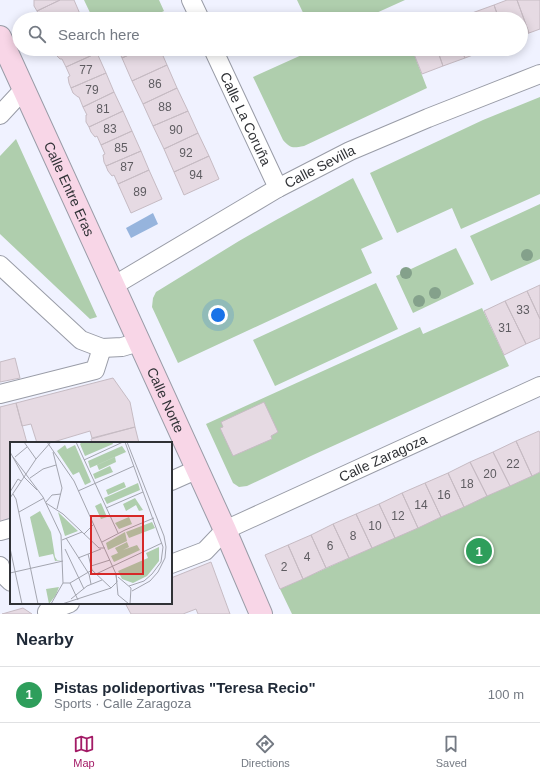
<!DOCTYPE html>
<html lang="en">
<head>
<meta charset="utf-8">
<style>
	:root { --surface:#fff; --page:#f6f6f7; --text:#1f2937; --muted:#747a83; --line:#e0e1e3; --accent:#a31b66 }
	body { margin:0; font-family:Helvetica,sans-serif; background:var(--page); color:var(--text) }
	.you { position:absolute; left:218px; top:315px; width:14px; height:14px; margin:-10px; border:3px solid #fff; border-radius:50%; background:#1a73e8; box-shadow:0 0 0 6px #1a73e833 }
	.badge { display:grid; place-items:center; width:26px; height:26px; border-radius:50%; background:var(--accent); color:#fff; font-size:13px; font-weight:700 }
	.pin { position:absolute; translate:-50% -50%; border:2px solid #fff; box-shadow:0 1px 4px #0006 }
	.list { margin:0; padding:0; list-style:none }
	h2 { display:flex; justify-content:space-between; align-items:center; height:52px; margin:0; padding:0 16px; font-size:17px }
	h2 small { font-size:13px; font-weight:400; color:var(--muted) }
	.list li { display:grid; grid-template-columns:26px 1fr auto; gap:12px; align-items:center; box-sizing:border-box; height:56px; padding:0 16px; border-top:1px solid var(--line) }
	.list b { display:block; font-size:15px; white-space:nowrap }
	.list p { margin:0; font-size:13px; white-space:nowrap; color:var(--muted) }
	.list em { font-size:13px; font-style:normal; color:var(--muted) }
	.icon { flex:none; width:22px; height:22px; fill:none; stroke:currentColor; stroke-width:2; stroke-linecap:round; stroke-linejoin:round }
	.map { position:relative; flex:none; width:540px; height:614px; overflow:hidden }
	.search { position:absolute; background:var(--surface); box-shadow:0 2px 10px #0003; left:12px; right:12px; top:12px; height:44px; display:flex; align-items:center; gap:10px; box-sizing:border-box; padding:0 14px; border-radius:22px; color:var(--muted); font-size:15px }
	.sheet { height:108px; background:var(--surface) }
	nav { display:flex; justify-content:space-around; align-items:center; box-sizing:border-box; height:56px; border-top:1px solid var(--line); background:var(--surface); font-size:11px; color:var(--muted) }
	nav a { display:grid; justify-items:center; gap:2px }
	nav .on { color:var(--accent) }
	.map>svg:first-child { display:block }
	.green { fill:#afcead }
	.water { fill:#96b4dd }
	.building { fill:#e6dae3; stroke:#c6bbc3 }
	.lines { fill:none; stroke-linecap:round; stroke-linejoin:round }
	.street-casing { stroke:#999ca7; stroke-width:20 }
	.secondary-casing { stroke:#999ca7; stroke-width:24 }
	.street { stroke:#fff; stroke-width:18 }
	.secondary { stroke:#f8d6e7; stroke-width:22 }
	.tree { fill:#84a18b }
	.labels { text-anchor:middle; stroke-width:3; stroke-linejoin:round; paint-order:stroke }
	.number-label { font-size:12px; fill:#5e5c61 }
	.street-label { font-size:14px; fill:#303236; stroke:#fff }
	.inset-road { fill:none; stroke:#a3a5af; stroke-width:1 }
	.view { fill:#d62828; fill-opacity:0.15; stroke:#d62828; stroke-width:2 }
	.inset-edge { fill:none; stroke:#303236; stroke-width:2 }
</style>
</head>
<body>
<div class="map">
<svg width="540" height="614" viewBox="0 0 540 614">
	<rect width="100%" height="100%" fill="#f0f2ff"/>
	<path class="green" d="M84 0H159L164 11 148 19H93Z
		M297 0H405L363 19H306Z
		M315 49H412L427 88 304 146C293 148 291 149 283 140L253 77Z
		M540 97V194L461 229 452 208 397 233 370 173 483 120Z
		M16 139 97 317 90 319 0 234V156Z
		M353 178 383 239 361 249 372 273 178 363 152 307 153 298 156 292 239 241 276 220Z
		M540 204V259L491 281 470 236Z
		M456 248 474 284 413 313 396 276Z
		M376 283 398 329 275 386 253 340Z
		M482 308 509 366 313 455 247 486 239 487 233 483 206 424 420 327 423 334Z
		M540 472V614H292L280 589Z"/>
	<path class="water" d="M153 213 158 224 131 238 126 228Z"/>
	<path class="building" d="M34 0H60L37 11 34 6Z
		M60 0H74L80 14 70 19H42L39 15 37 11Z
		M507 0H517L529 33 521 37V19H499L494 5Z
		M517 0H540V29L529 33Z
		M494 5 499 19H475L472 13Z
		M472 13 475 19H457Z
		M54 49H95L97 53 66 67 62 59H60L56 55Z
		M118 49H142L122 58Z
		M142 49H160L167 65 132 81 122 58Z
		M412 49H437L443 66 422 74Z
		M437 49H461L465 58 443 66Z
		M461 49H486V50L465 58Z
		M97 53 106 73 71 88 69 83 68 77 70 76 66 67Z
		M167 65 177 88 143 104 132 81Z
		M106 73 114 92 83 107 79 97H78L73 93 71 88Z
		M177 88 188 111 153 126 143 104Z
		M114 92 123 111 89 127 86 122V115H87L83 107Z
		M123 111 132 131 101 145 97 136 95 137 91 132 89 127Z
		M188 111 198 133 164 149 153 126Z
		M132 131 141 151 106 166 104 162 103 155 105 154 101 145Z
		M198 133 209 156 174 172 164 149Z
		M141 151 149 170 118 184 114 175 112 176 108 171 106 166Z
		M209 156 219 179 184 195 174 172Z
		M149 170 162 199 131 213 118 184Z
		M540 285V319L527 291Z
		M527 291 540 319V338L526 344 505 301Z
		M505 301 526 344 504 355 484 311Z
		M15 358 20 378 0 382V362Z
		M113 378 130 402 135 427 92 438 90 431 50 443H37L31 424 22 426 16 403Z
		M264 402 278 432 271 436 272 439 233 456 220 428 223 427 221 422Z
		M16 403 27 443H11V522L0 526V407Z
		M135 427 139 443H92L91 439Z
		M539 431 540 433V472L532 476 516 441Z
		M516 441 532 476 510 486 493 452Z
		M493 452 510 486 487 496 470 462Z
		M470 462 487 496 464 507 448 473Z
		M448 473 464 507 441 517 425 483Z
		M425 483 441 517 418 528 402 493Z
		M402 493 418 528 395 538 379 504Z
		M379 504 395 538 372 548 356 514Z
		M356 514 372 548 349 558 333 524Z
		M333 524 349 558 326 568 311 535Z
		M311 535 326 568 303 579 288 545Z
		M288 545 303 579 280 589 265 555Z
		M211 562 230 614H198L196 609 183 614H131L125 603H171V578Z
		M23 608 32 614H2Z"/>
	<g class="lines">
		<g class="street-casing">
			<g id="street">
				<path d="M191 0 200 19"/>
				<path id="s1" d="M213 49 278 188"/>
				<path d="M0 115 24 89"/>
				<path d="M0 265 81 340 102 348 122 347 139 342"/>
				<path id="s2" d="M113 286 278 188 350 151 428 118 540 74"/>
				<path d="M0 394 95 370 102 348"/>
				<path d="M171 481 198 469"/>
				<path d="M0 531 11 528"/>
				<path id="s3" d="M171 564 205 551 225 530 540 386"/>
				<path d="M0 566 2 573 11 582"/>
				<path d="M47 612 70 603"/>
			</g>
		</g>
		<g class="secondary-casing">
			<g id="secondary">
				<path id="s4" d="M0 37 225 530 261 614"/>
			</g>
		</g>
		<use href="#street" class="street"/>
		<use href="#secondary" class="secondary"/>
	</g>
	<g class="tree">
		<circle cx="527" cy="255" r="6"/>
		<circle cx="406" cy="273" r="6"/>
		<circle cx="435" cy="293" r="6"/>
		<circle cx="419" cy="301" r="6"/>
	</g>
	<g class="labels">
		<g class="number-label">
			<text x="86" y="74">77</text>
			<text x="155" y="88">86</text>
			<text x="92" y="94">79</text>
			<text x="165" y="111">88</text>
			<text x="103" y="113">81</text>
			<text x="110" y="133">83</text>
			<text x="176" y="134">90</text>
			<text x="121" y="152">85</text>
			<text x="186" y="157">92</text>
			<text x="127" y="171">87</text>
			<text x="196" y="179">94</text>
			<text x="140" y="196">89</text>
			<text x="523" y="314">33</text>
			<text x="505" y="332">31</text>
			<text x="513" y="468">22</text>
			<text x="490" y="478">20</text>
			<text x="467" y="488">18</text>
			<text x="444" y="499">16</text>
			<text x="421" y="509">14</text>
			<text x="398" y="520">12</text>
			<text x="375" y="530">10</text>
			<text x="353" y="540">8</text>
			<text x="330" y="550">6</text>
			<text x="307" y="561">4</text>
			<text x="284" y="571">2</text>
		</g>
		<g class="street-label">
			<text dy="5" stroke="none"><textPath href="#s1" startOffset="77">Calle La Coruña</textPath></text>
			<text dy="5" stroke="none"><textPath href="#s2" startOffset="239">Calle Sevilla</textPath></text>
			<text dy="5" stroke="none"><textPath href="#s4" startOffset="167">Calle Entre Eras</textPath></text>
			<text dy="5" stroke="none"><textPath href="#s4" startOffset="399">Calle Norte</textPath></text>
			<text dy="5" stroke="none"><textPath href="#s3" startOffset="239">Calle Zaragoza</textPath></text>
		</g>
	</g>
	<g transform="translate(10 442)">
		<rect width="162" height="162" fill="#f0f2ff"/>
		<path d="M72 0H102L103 2 75 14 70 2ZM55 3 57 7 65 3 81 40 75 43 69 30 63 33 47 9ZM112 4 116 10 80 26 78 19ZM105 15 106 20 89 28 87 23ZM100 24 103 30 85 37 83 32ZM114 40 116 45 98 53 96 48ZM128 41 130 48 97 62 94 56ZM125 56 133 68 129 69 126 63 116 69 113 62ZM91 61 97 75 91 77 85 64ZM30 69 41 90 45 115 47 118H52L45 119 43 112 29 115 20 75ZM48 70 68 89 55 94ZM119 75 122 82 109 87 105 81ZM142 80 145 86 119 96 116 90ZM115 90 117 99 98 108 96 101ZM117 100 119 105 113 108 127 103 130 108 104 120 101 114 108 111 105 106ZM149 105V119L137 134 123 141 112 137 108 129 138 116 136 111ZM49 145 46 153 39 162 36 147Z" fill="#afcead"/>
		<path class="inset-road" d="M14 0 26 17M37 0 64 39 106 132 108 153 119 162M66 0 108 91M115 0 153 105 151 120 142 132 134 139 119 144M117 0 154 94 156 105 155 116 148 130 140 139 122 149M0 10 14 35 27 48M43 10 52 46 47 67M3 15 33 55 51 93 53 141 41 162M5 15 17 5M74 18 113 0M20 36 33 27 46 23M68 49 124 24M0 50 8 37 11 39M3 52 6 57 28 162M0 56 26 17 41 0M36 60 42 53 51 52M36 61 53 72 89 106H95M96 66 133 50M9 70 34 56M74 92 84 82M56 96 79 132 81 142M52 98 72 90M92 100 115 88 144 76M0 106 12 162M55 107 74 147M78 112 82 128 101 146M68 116 91 107M81 124 100 118M0 131 53 119M86 132 152 101M108 135 121 146 120 162M53 141H60L68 158M60 141 82 128M61 157 77 144 92 138M52 162 101 146 107 140 106 133"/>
		<path class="view" d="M81 74H133V132H81Z"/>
		<rect width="162" height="162" class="inset-edge"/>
	</g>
</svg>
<div class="you"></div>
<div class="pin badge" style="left:479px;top:551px;background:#2e9e5b">1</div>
<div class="search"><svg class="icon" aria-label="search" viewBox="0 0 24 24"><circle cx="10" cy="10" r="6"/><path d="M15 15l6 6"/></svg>Search here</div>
</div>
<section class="sheet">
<h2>Nearby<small></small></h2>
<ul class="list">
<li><span class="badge" style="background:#2e9e5b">1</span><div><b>Pistas polideportivas &quot;Teresa Recio&quot;</b><p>Sports · Calle Zaragoza</p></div><em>100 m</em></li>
</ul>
</section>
<nav>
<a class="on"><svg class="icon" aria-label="map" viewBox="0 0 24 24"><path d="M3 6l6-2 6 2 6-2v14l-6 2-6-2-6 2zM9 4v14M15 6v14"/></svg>Map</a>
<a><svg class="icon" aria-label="directions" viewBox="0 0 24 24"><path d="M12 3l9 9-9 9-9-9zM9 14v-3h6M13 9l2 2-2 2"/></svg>Directions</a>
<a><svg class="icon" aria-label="saved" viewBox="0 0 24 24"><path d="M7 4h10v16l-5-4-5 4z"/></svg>Saved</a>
</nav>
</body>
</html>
